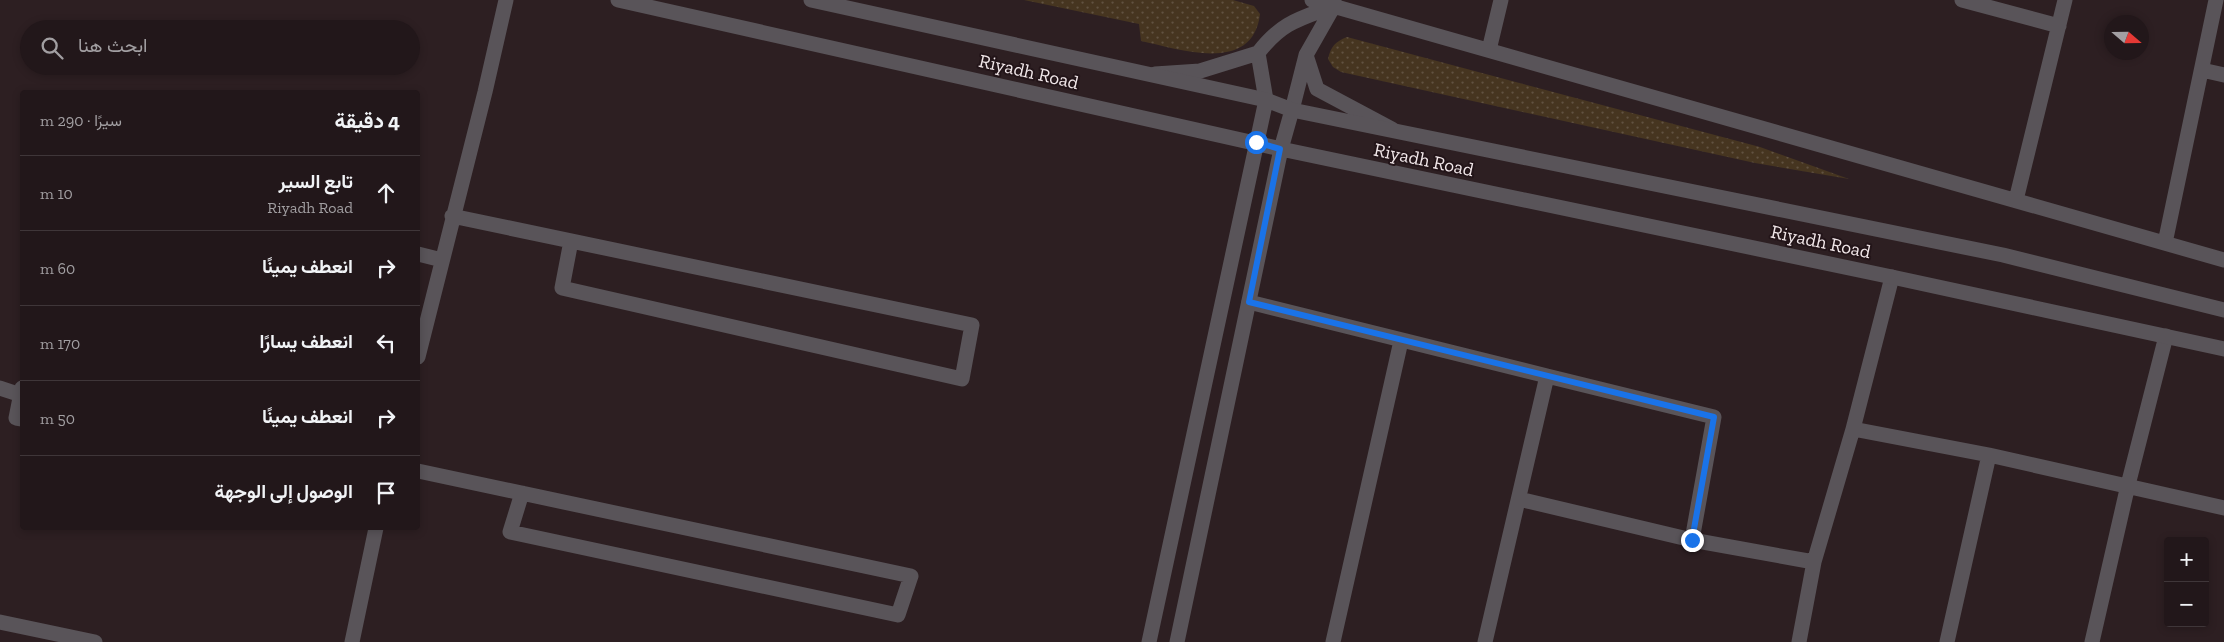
<!DOCTYPE html>
<html lang="ar">
<head>
<meta charset="utf-8">
<style>
	:root { --surface:#22171a; --page:#2e2427; --text:#f1f3f6; --muted:#a29fa2; --line:#3f3639 }
	body { margin:0; font-family:"Zilla Slab",Vazirmatn,serif; background:var(--page); color:var(--text); direction:rtl }
	.controls { position:absolute; right:15px; bottom:15px; display:grid; overflow:hidden; border-radius:5px; box-shadow:0 2px 8px #0003 }
	.controls button { width:45px; height:45px; display:grid; place-items:center; padding:0; border:0; border-bottom:1px solid var(--line); background:var(--surface); color:var(--text); font:25px sans-serif }
	.compass { position:absolute; left:2104px; top:15px; width:45px; height:45px; border-radius:50%; background:var(--surface); box-shadow:0 2px 8px #0003; rotate:110deg }
	.stop { position:absolute; width:15px; height:15px; margin:-11px; border:4px solid #1a73e8; border-radius:50%; background:#fff }
	.stop.end { background:#1a73e8; border-color:#fff; box-shadow:0 1px 5px #0008 }
	.list { margin:0; padding:0; list-style:none }
	h2 { display:flex; justify-content:space-between; align-items:center; height:65px; margin:0; padding:0 20px; font-size:21px }
	h2 small { font-size:16px; font-weight:400; color:var(--muted) }
	.list li { display:grid; grid-template-columns:32px 1fr auto; gap:15px; align-items:center; box-sizing:border-box; height:75px; padding:0 20px; border-top:1px solid var(--line) }
	.list b { display:block; font-size:19px; white-space:nowrap }
	.list p { margin:0; font-size:16px; white-space:nowrap; color:var(--muted) }
	.list em { font-size:16px; font-style:normal; color:var(--muted) }
	.icon { flex:none; width:28px; height:28px; fill:none; stroke:currentColor; stroke-width:2; stroke-linecap:round; stroke-linejoin:round }
	.map { position:relative; flex:none; width:2224px; height:642px; overflow:hidden; direction:ltr }
	.search { position:absolute; background:var(--surface); box-shadow:0 2px 8px #0003; left:20px; top:20px; width:400px; height:55px; display:flex; align-items:center; gap:12px; box-sizing:border-box; padding:0 18px; border-radius:28px; color:var(--muted); font-size:19px }
	.panel { position:absolute; background:var(--surface); box-shadow:0 2px 8px #0003; left:20px; top:90px; width:400px; height:440px; border-radius:5px; direction:rtl }
	.map>svg:first-child { display:block }
	.grass { fill:url(#grass-dots) }
	.lines { fill:none; stroke-linecap:round; stroke-linejoin:round }
	.minor { stroke:#595459; stroke-width:15 }
	.tertiary { stroke:#595459; stroke-width:15 }
	.route { stroke:#1a73e8; stroke-width:6 }
	.labels { text-anchor:middle; stroke-width:4; stroke-linejoin:round; paint-order:stroke }
	.street-label { font-size:19px; fill:#f2e8ea; stroke:#231519 }
</style>
</head>
<body>
<div class="map">
<svg width="2224" height="642" viewBox="0 0 2224 642">
	<defs>
		<pattern id="grass-dots" width="8" height="8" patternUnits="userSpaceOnUse" patternTransform="scale(1.25)"><rect width="8" height="8" fill="#463520"/><path d="M2 2h.1M6 6h.1" fill="none" stroke="#615241" stroke-width="1.8" stroke-linecap="round"/></pattern>
	</defs>
	<rect width="100%" height="100%" fill="#2d1f22"/>
	<path class="grass" d="M1024 0H1233L1254 6 1260 14C1253 75 1179 49 1141 41L1139 24Z
		M1347 37 1760 147 1849 179 1755 163 1341 72 1333 67 1328 59C1331 46 1335 42 1347 37Z"/>
	<g class="lines">
		<path class="minor" d="M1312 0 2224 260
			M1962 0 2059 26
			M1489 50 1501 0
			M1306 55 1317 89 1392 129
			M2202 70 2224 75
			M1155 74 1200 71 1258 53
			M1266 100 1258 53C1282 22 1299 19 1334 6
			M1292 110 1306 55 1335 4
			M2016 200 2065 0
			M452 216 972 325 962 379 562 288 571 241
			M2165 243 2216 0
			M418 254 442 260
			M1249 302 1547 376 1485 642
			M418 357 485 92 506 0
			M1547 376 1714 417 1692 540
			M0 388 21 395
			M22 388 16 418 22 419
			M1853 429 1989 455 1947 642
			M1989 455 2224 508
			M418 471 911 576 898 615 510 532 522 493
			M1519 499 1692 540 1814 562
			M0 622 95 642
			M352 642 376 528
			M1333 642 1401 341
			M1799 642 1814 562 1853 429 1892 277
			M2092 642 2128 485 2166 336"/>
		<path class="tertiary" d="M618 0 1281 149 1892 277 2224 349
			M811 0 1266 100 1292 110 2003 255 2224 310
			M1149 642 1266 100
			M1177 642 1281 149 1292 110"/>
	</g>
	<g class="lines">
		<path class="route" d="M1256 142 1280 149 1249 302 1714 417 1692 540"/>
	</g>
	<g class="labels">
		<g class="street-label">
			<text transform="translate(1029 71) rotate(13)" y="7">Riyadh Road</text>
			<text transform="translate(1424 159) rotate(12)" y="7">Riyadh Road</text>
			<text transform="translate(1821 241) rotate(12)" y="7">Riyadh Road</text>
		</g>
	</g>
</svg>
<div class="controls">
<button>+</button>
<button>−</button>
</div>
<svg class="compass" viewBox="-18 -18 36 36"><path d="M0-13l5 13h-10z" fill="#e53935"/><path d="M0 13l5-13h-10z" fill="#a29fa2"/></svg>
<div class="stop" style="left:1256px;top:142px"></div>
<div class="stop end" style="left:1692px;top:540px"></div>
<div class="search"><svg class="icon" aria-label="search" viewBox="0 0 24 24"><circle cx="10" cy="10" r="6"/><path d="M15 15l6 6"/></svg>ابحث هنا</div>
<section class="panel">
<h2>4 دقيقة<small>سيرًا · 290 m</small></h2>
<ul class="list">
<li><svg class="icon" aria-label="ahead" viewBox="0 0 24 24"><path d="M12 20V5M6 11l6-6 6 6"/></svg><div><b>تابع السير</b><p>Riyadh Road</p></div><em>10 m</em></li>
<li><svg class="icon" aria-label="right" viewBox="0 0 24 24"><path d="M7 20v-9h11M14 6l5 5-5 5"/></svg><div><b>انعطف يمينًا</b></div><em>60 m</em></li>
<li><svg class="icon" aria-label="left" viewBox="0 0 24 24"><path d="M17 20v-9H6M10 6l-5 5 5 5"/></svg><div><b>انعطف يسارًا</b></div><em>170 m</em></li>
<li><svg class="icon" aria-label="right" viewBox="0 0 24 24"><path d="M7 20v-9h11M14 6l5 5-5 5"/></svg><div><b>انعطف يمينًا</b></div><em>50 m</em></li>
<li><svg class="icon" aria-label="arrive" viewBox="0 0 24 24"><path d="M6 21V4h12l-3 4 3 4H6"/></svg><div><b>الوصول إلى الوجهة</b></div></li>
</ul>
</section>
</div>
</body>
</html>
